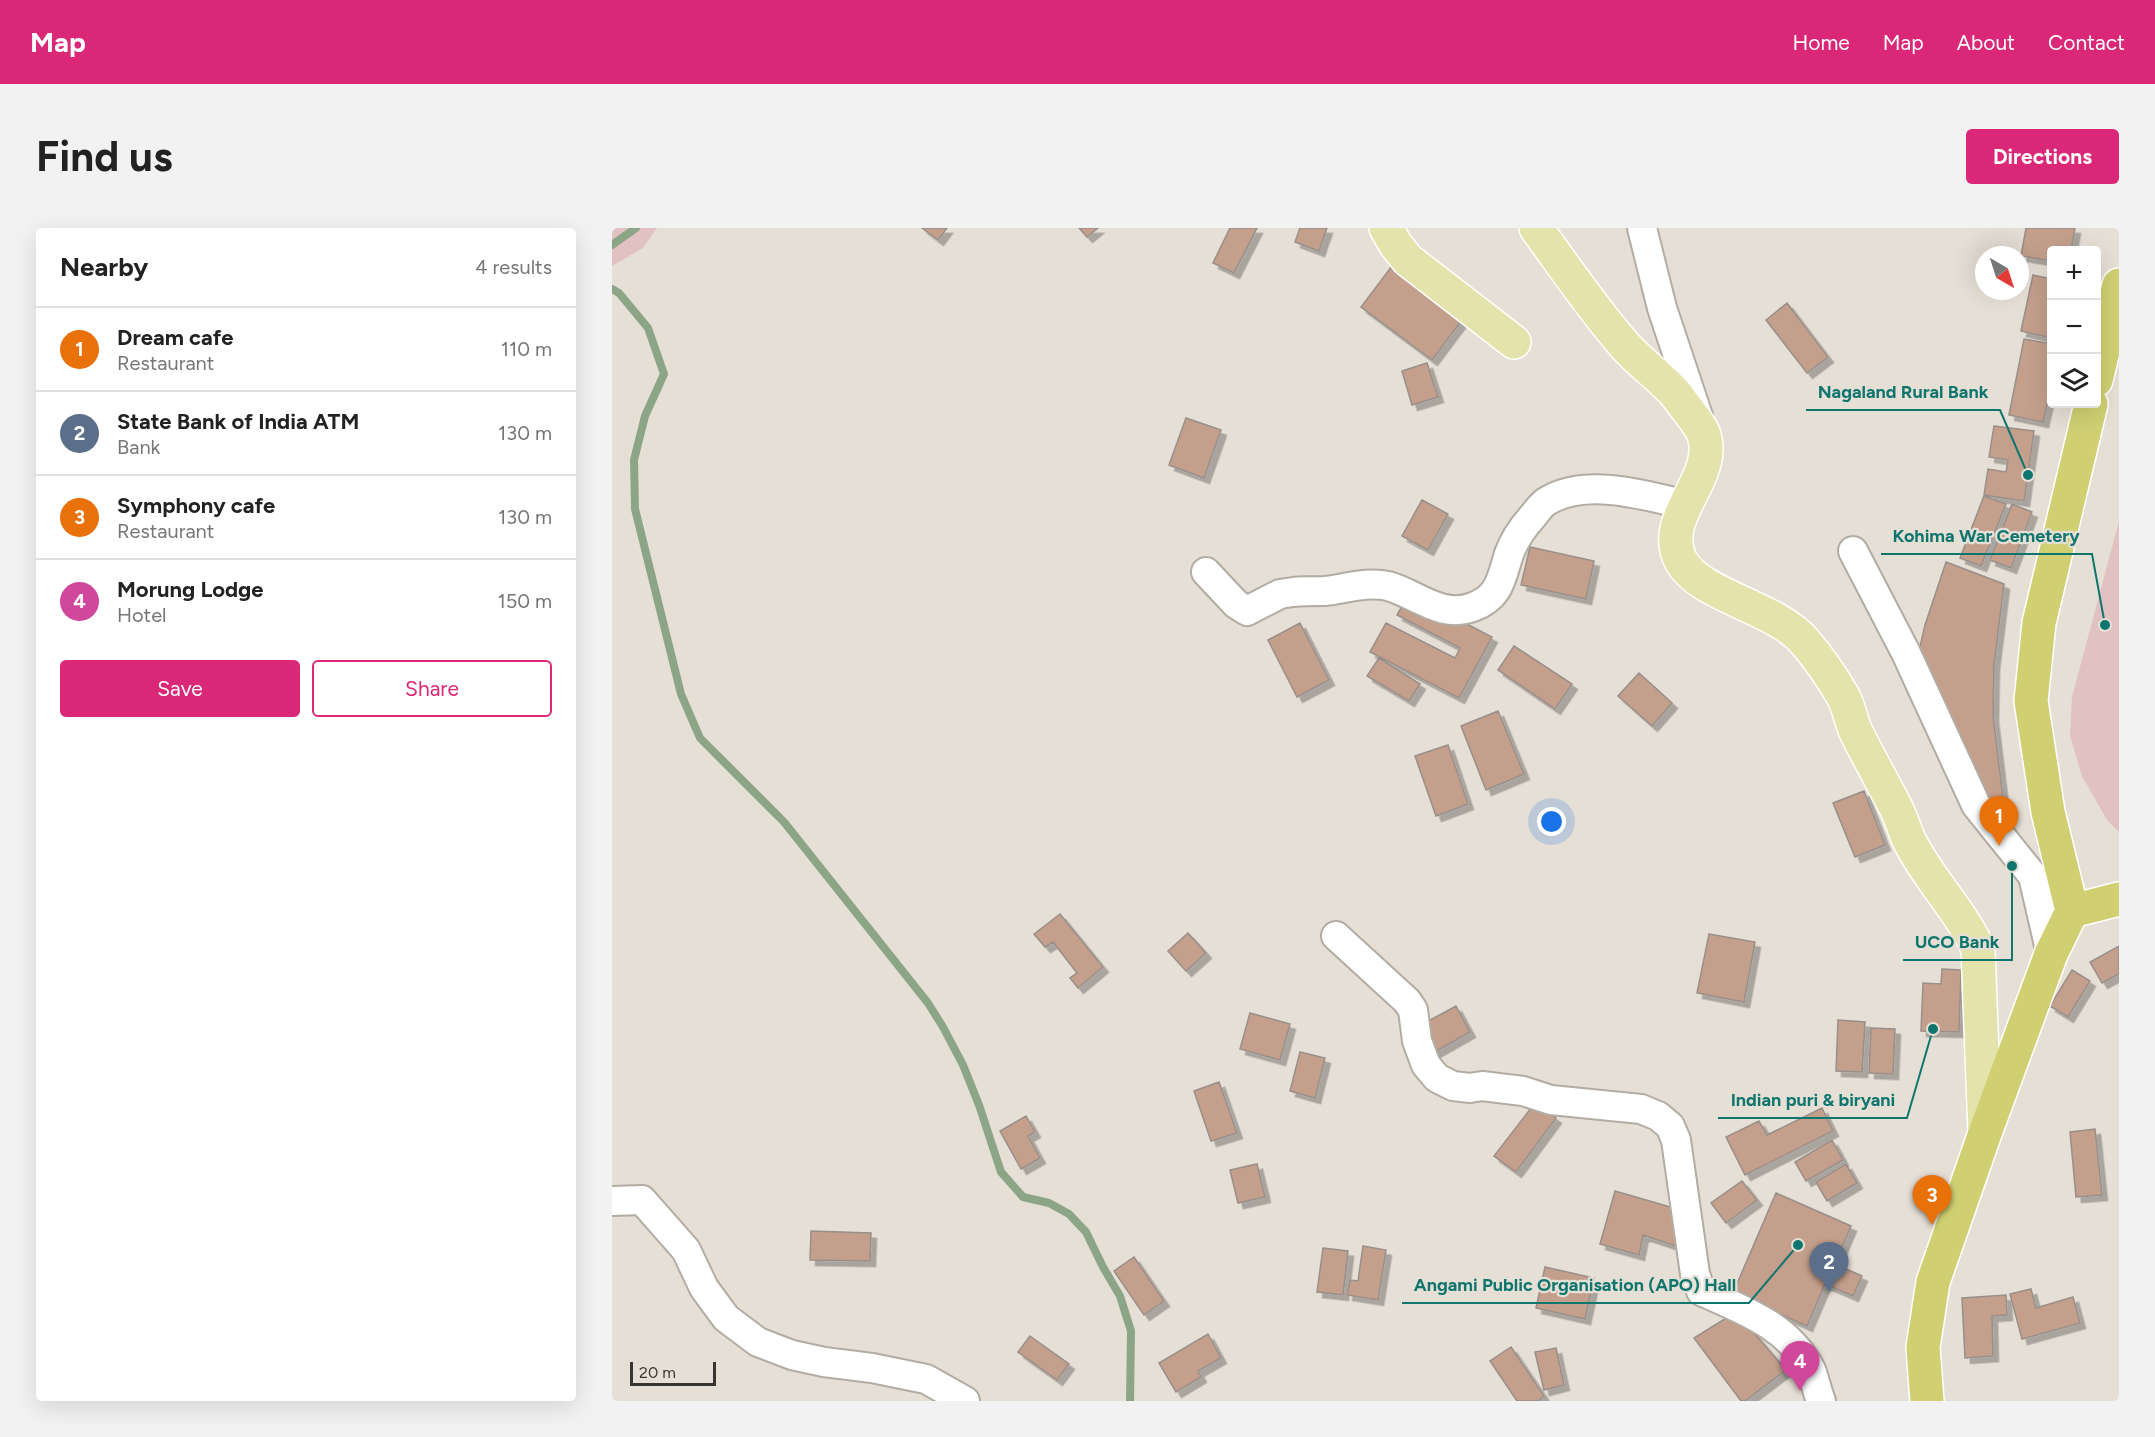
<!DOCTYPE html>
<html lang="en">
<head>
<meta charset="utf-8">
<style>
	:root { --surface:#fff; --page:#f2f2f2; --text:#222; --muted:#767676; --line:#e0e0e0; --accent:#db2777 }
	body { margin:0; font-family:Figtree,sans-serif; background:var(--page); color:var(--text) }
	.controls { position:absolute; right:18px; top:18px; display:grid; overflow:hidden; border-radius:6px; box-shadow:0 6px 24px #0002 }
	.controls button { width:54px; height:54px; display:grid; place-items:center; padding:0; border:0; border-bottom:2px solid var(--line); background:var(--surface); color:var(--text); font:30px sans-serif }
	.compass { position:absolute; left:1363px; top:18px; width:54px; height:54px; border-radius:50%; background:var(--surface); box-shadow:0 6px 24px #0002; rotate:141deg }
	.scale { position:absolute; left:18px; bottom:15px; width:86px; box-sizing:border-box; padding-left:6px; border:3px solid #383632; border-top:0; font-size:16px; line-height:21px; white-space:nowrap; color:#383632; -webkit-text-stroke:4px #e6dfd6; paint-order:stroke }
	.you { position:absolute; left:940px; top:594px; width:21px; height:21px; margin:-15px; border:4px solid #fff; border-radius:50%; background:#1a73e8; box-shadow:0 0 0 9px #1a73e833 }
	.badge { display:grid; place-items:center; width:39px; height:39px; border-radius:50%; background:var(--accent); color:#fff; font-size:20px; font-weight:700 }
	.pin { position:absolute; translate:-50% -50px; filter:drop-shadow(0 2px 3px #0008) }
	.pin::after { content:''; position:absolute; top:32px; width:21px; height:18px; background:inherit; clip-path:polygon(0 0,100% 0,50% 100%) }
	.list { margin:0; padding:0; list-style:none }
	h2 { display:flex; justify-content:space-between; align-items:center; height:78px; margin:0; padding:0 24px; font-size:26px }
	h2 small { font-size:20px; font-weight:400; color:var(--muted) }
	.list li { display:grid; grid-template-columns:39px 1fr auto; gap:18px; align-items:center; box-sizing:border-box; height:84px; padding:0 24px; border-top:2px solid var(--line) }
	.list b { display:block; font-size:22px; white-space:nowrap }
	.list p { margin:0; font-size:20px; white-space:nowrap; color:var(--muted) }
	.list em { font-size:20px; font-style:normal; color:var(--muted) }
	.actions { display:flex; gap:12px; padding:18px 24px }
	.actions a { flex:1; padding:14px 0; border:2px solid var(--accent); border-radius:6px; text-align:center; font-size:21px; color:var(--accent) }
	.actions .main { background:var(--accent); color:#fff }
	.icon { flex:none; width:33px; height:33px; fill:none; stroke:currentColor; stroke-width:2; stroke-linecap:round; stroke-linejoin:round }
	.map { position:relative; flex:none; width:1507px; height:1173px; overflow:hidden; border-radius:6px }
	header { display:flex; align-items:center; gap:36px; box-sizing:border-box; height:84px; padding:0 30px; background:var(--accent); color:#fff }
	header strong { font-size:28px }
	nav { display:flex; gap:33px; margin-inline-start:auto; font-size:21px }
	.intro { display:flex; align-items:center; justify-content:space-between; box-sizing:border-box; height:144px; padding:0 36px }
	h1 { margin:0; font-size:42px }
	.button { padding:15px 27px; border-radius:6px; background:var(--accent); color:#fff; font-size:21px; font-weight:700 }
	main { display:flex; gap:36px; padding:0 36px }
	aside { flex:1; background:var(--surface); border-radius:6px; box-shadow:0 6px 24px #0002 }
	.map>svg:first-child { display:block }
	.green { fill:#e1c1c1 }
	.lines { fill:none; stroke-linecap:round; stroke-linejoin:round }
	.stream { stroke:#8da587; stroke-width:8 }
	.building { fill:#c49f8c; stroke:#998f8a; stroke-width:1.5; filter:url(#shadow) }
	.minor-casing { stroke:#b2aca2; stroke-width:32 }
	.major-casing { stroke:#fff; stroke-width:36 }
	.highway-casing { stroke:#fff; stroke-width:36 }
	.minor { stroke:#fff; stroke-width:28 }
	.major { stroke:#e3e3ab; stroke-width:33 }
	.highway { stroke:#d0d073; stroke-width:33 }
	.leader { fill:none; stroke:#0f766e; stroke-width:2 }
	.callout-dot { fill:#0f766e; stroke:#e6dfd6; stroke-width:2 }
	.callout-label { font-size:18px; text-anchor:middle; font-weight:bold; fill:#0f766e; stroke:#e6dfd6; stroke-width:4.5; stroke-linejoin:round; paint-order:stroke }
</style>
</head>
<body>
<header>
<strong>Map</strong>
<nav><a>Home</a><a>Map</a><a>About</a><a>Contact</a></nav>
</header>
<div class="intro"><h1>Find us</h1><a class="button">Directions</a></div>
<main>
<aside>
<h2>Nearby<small>4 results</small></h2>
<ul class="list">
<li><span class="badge" style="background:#e8710a">1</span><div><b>Dream cafe</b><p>Restaurant</p></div><em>110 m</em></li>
<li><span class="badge" style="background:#5c6f8a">2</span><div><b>State Bank of India ATM</b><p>Bank</p></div><em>130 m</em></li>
<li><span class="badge" style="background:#e8710a">3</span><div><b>Symphony cafe</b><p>Restaurant</p></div><em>130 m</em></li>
<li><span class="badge" style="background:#d1479c">4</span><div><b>Morung Lodge</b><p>Hotel</p></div><em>150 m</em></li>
</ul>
<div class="actions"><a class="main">Save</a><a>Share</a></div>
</aside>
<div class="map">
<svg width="1507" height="1173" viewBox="0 0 1507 1173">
	<defs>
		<filter id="shadow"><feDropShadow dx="5.5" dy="5.5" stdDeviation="0" flood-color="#0004"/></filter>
	</defs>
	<rect width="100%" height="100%" fill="#e6dfd6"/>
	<path class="green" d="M0 0H45L31 20 0 38Z
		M1507 293V604L1495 592 1470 548 1458 508 1460 469Z"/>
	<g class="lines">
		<path class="stream" d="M0 17 24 0
			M0 61 7 65 36 100 52 146 33 188 22 232 23 281 69 466 88 510 172 594 316 775 331 799 351 837 367 877 389 944 411 969 437 975 457 986 474 1004 491 1039 508 1068 519 1103 518 1173"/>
	</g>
	<path class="building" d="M310 0H335L326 12Z
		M467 0H486L475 9Z
		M618 0H645L622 45 601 35Z
		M688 0H715L707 23 683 14Z
		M1414 0H1463L1459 22H1440V33L1409 28Z
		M780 38 850 92 820 132 749 79Z
		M1421 47 1440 51V110L1409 103Z
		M1175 75 1216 129 1195 145 1154 92Z
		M1412 111 1440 116V155L1431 194 1397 187Z
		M815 135 826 169 800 177 790 143Z
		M574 190 609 202 592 250 557 237Z
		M1382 198 1422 203 1412 273 1372 267 1376 241 1394 244 1396 232 1377 229Z
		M1372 268 1394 276 1369 338 1348 330Z
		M810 272 836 286 816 322 790 308Z
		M1400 276 1420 284 1399 340 1378 332Z
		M918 319 982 333 974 371 909 357Z
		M1334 334 1392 356 1382 437 1381 488 1391 570 1370 579 1307 423 1313 397Z
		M797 366 880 409 847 470 758 424 774 395 843 430 848 420 785 387Z
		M688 395 717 452 685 469 656 412Z
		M902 418 960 456 943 481 886 442Z
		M767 430 808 456 797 473 755 448Z
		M1027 445 1060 475 1040 498 1006 468Z
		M886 483 912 546 874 562 849 498Z
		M836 517 856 576 824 588 803 528Z
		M1252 563 1273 617 1243 629 1221 575Z
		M448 686 491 739 466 760 458 750 465 745 441 714 433 719 422 706Z
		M576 705 594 725 574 743 556 723Z
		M1097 706 1143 714 1132 774 1085 765Z
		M1507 718V746L1490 755 1478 734Z
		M1330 741 1349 742 1347 804 1309 803 1311 755 1329 756Z
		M1460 742 1478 753 1456 789 1438 778Z
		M844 778 858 804 821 825 807 798Z
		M638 785 678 796 668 832 628 821Z
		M1226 792 1253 794 1250 844 1224 843Z
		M1259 800 1283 801 1281 846 1257 845Z
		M688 824 713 830 703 870 678 863Z
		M607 854 625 905 599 913 582 863Z
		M923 875 944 890 904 944 882 928Z
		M1210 880 1221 903 1133 947 1114 909 1147 893 1155 907Z
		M414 888 423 904 416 908 428 930 409 941 388 903Z
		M1483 901 1490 967 1464 969 1458 904Z
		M1220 912 1231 932 1194 953 1183 934Z
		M645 936 653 969 626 975 618 942Z
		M1234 936 1245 955 1215 973 1204 954Z
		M1130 953 1145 972 1114 995 1099 975Z
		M1003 963 1062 980 1064 1018 1031 1007 1027 1027 988 1016Z
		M1164 965 1239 998 1223 1036 1250 1048 1241 1068 1213 1056 1195 1098 1121 1065Z
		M199 1003 259 1005 258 1033 198 1032Z
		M751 1018 774 1022 766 1072 735 1067 738 1052 746 1053Z
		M711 1020 736 1023 731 1067 705 1064Z
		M522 1029 552 1073 532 1087 502 1043Z
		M933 1039 982 1050 973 1091 924 1080Z
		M1419 1061 1424 1080 1461 1069 1468 1095 1410 1111 1398 1066Z
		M1394 1067 1395 1087 1380 1088 1381 1128 1353 1130 1350 1070Z
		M1124 1084 1174 1142 1133 1173H1129L1082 1110Z
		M596 1106 609 1130 586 1143 589 1149 564 1164 547 1135Z
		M418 1108 457 1136 445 1152 406 1124Z
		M899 1119 932 1168 926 1173H905L878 1133Z
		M944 1120 952 1157 932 1162 923 1124Z"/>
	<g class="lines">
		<g class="minor-casing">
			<path id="minor" d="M1030 0 1050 80 1086 188
				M1241 323 1294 425 1364 577 1421 648 1439 726
				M594 344 624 376 635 383 668 366 681 364C691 363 702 363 713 363 732 361 756 353 776 358 805 366 829 391 861 379 888 369 889 351 897 326 902 312 911 299 921 288 926 282 930 275 937 272 975 250 1033 267 1074 277
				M724 708 795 773 801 782 805 813 814 837 825 850 841 858 858 860 870 858 911 863 939 872 1029 881 1046 888 1058 898 1064 912 1083 1046 1089 1063C1131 1082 1177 1098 1199 1142 1203 1152 1205 1163 1209 1173
				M0 973 30 972 74 1022 92 1060 114 1090 146 1114 180 1127 212 1134 260 1140 314 1151 353 1173"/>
		</g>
		<g class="major-casing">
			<path id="major" d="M774 0 784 17 796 32 902 114
				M924 0C952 38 978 77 1009 113 1024 132 1044 145 1061 163 1066 168 1070 175 1075 181 1081 189 1089 198 1092 207 1106 251 1046 289 1069 333 1088 368 1164 379 1193 414 1207 430 1221 451 1232 470 1237 480 1239 493 1244 504 1257 530 1271 555 1284 580 1289 590 1292 600 1296 610 1315 650 1348 681 1366 721L1373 905"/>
		</g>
		<g class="highway-casing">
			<path id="highway" d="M1484 152 1507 57
				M1460 683 1507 671
				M1315 1173 1311 1119 1321 1054 1373 905 1439 726 1460 683 1436 584 1419 473 1427 395 1479 176"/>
		</g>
		<use href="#minor" class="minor"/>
		<use href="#major" class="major"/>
		<use href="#highway" class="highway"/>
	</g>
	<path class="leader" d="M1416 247L1388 182H1194M1493 397L1480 326H1269M1400 638L1400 732H1291M1321 801L1295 890H1106M1186 1017L1137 1075H790"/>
	<g class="callout-dot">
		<circle cx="1416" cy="247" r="6"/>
		<circle cx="1493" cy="397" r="6"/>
		<circle cx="1400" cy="638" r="6"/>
		<circle cx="1321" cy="801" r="6"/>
		<circle cx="1186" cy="1017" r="6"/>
	</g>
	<g class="callout-label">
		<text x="1291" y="170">Nagaland Rural Bank</text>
		<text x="1374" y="314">Kohima War Cemetery</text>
		<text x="1345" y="720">UCO Bank</text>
		<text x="1201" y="878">Indian puri &amp; biryani</text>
		<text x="963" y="1063">Angami Public Organisation (APO) Hall</text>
	</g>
</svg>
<div class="controls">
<button>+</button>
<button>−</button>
<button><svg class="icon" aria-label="layers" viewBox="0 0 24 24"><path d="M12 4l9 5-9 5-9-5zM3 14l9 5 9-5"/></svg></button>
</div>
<svg class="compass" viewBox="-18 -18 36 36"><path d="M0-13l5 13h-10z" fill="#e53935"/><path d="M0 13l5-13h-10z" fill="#767676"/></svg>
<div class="scale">20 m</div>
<div class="you"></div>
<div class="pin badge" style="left:1387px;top:618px;background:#e8710a">1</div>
<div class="pin badge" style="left:1217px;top:1064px;background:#5c6f8a">2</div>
<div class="pin badge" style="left:1320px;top:997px;background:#e8710a">3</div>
<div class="pin badge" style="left:1188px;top:1163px;background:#d1479c">4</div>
</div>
</main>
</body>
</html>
